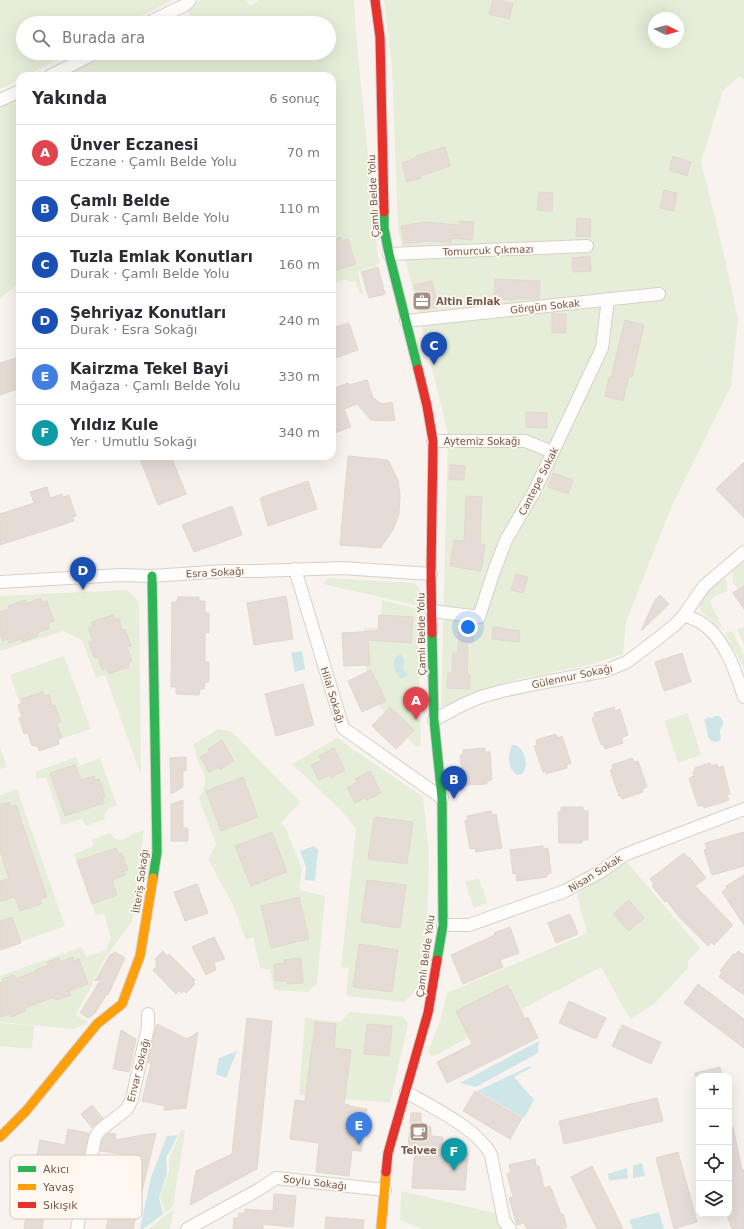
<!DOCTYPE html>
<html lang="tr">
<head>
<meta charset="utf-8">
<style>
	:root { --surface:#fff; --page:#f7f7f7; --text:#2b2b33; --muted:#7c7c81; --line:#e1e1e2; --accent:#a49085 }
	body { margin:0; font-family:"DejaVu Sans",sans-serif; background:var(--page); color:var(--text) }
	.controls { position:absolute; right:12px; bottom:12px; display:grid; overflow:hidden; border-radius:8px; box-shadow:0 4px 16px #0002 }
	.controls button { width:36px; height:36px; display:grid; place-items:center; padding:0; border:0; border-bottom:1px solid var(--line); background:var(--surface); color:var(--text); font:20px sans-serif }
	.compass { position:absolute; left:648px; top:12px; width:36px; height:36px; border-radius:50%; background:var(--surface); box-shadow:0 4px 16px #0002; rotate:95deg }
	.you { position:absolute; left:468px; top:627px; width:14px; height:14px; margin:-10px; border:3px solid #fff; border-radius:50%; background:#1a73e8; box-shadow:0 0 0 6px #1a73e833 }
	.badge { display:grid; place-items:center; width:26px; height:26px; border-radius:50%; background:var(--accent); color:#fff; font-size:13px; font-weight:700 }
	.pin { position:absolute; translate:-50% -33px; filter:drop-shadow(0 1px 2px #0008) }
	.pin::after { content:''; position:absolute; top:21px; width:14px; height:12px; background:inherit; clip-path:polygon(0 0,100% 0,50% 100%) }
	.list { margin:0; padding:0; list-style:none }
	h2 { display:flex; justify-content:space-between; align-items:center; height:52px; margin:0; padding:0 16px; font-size:17px }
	h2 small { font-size:13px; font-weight:400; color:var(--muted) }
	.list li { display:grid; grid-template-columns:26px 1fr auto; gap:12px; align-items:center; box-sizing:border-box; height:56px; padding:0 16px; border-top:1px solid var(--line) }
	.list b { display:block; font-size:15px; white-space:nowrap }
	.list p { margin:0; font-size:13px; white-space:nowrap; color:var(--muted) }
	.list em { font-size:13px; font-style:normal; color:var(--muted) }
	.icon { flex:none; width:22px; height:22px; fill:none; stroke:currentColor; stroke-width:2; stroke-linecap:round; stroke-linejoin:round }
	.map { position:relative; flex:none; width:744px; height:1229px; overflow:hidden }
	.search { position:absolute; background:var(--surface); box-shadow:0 4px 16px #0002; left:16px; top:16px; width:320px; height:44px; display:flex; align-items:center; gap:10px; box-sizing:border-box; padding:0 14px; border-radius:22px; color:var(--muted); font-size:15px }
	.panel { position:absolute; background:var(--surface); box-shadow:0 4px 16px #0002; left:16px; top:72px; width:320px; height:388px; border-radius:12px }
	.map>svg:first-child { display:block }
	.green { fill:#e6eed9; fill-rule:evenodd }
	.water { fill:#cfe6e8 }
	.building { fill:#e5dcd5; stroke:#e1d7d0 }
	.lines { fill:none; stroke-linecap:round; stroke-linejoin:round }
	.street-casing { stroke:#d6d0ca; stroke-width:14 }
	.fast-casing { stroke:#d7d0ca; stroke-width:11 }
	.slow-casing { stroke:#d7d0ca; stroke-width:11 }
	.jam-casing { stroke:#d7d0ca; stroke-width:11 }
	.street { stroke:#fefdfc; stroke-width:12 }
	.fast { stroke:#30b455; stroke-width:9 }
	.slow { stroke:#ff9f0a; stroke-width:9 }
	.jam { stroke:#e5322d; stroke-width:9 }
	.labels { text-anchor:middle; stroke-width:3.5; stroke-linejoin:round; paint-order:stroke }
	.street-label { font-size:10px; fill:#765a4d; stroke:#fef8f1 }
	.poi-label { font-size:10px; font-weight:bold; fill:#765a4d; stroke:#fef8f1; text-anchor:start }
	.key { fill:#fef8f1; stroke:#d5c9c0; stroke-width:1 }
	.key-label { font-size:11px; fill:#765a4d }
</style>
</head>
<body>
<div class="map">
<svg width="744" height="1229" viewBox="0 0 744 1229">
	<rect width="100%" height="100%" fill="#f8f3ee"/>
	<path class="green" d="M0 0H173L128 23H23V53H70L25 76H20V79L0 89Z
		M200 0H246L251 6 259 0H354L356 34 378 257 380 264 358 272 363 293 360 294 355 281 348 282 347 279 332 284V76H65L111 53H329V23H197L188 12Z
		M384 0H744V79L739 76 723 91 701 162 721 242 738 318 731 386 673 503 626 622 623 654 589 665 515 680 441 707 448 434 398 229 392 67ZM654 18H678V42H654Z
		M20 97V283L0 298V107Z
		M744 562V584L737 588 733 583 732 572Z
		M328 578 415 583 420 590V606L323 584Z
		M724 578 726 580 727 589 726 592 714 596 710 602 722 626 721 628C716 627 715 624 712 620 708 617 702 614 700 609 695 599 716 581 724 578Z
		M127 590 139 602 141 775 105 675 96 678 82 640 63 631 0 651V596Z
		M382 600 417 609 421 746 416 747 380 707 366 671 364 628H380Z
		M744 627V645L737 629Z
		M732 631 744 655V668L725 633Z
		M64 656 91 729 35 748 10 675Z
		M688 713 701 755 678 763 664 721Z
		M218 729 232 732 300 802 281 823 286 829 302 869 299 890 325 896 317 984 307 992 274 990 270 970 260 968 253 937 246 940 232 903 208 859 216 844 199 799 205 786V776L197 760 194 744Z
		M337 738 423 797 429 852 427 935 420 986 404 1002 346 996 349 968 341 967 356 829 342 811 292 764Z
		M0 747 7 767 0 769Z
		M76 757 79 766 100 758 117 805 109 808 104 814 105 819 86 826 82 819 62 825 46 777 37 779 35 772Z
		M17 789 65 926 0 949V795Z
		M144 830 132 921 106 957 76 1015 88 1022 74 1029 0 1022V976L82 947 86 957 106 950 111 938 104 914 96 915 74 854 93 846 92 840 110 833 115 839C125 841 123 839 131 835 135 833 140 832 144 830Z
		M626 861 700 948 688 961V968L654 1004 630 1019 601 967 432 1057 428 1051 440 1021 447 993 587 933 577 895 618 864Z
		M479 878 487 903 474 908 465 882Z
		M350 1012 403 1017 408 1024 390 1103 299 1095 305 1018 341 1022Z
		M0 1023 34 1026 32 1049 0 1046Z
		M181 1130H185L173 1206 165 1213 160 1197 169 1171V1159Z
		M401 1191 498 1214 503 1229H422L400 1220Z
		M174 1209 170 1229H148Z"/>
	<path class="water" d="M302 651 305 669 295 672 291 653Z
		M401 654 404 660 403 668 408 675 403 678H399L394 667V659L397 656Z
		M715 716H719C728 724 720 724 720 732 720 734 721 737 721 739L718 742H714C706 739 708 734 706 727 706 725 705 723 704 720L708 717 712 718Z
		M512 745C521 744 526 756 526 764 526 767 524 770 522 774L518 775C507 770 508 755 512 745Z
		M314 846 318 850 315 881 305 880 306 867 300 851Z
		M539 1041 538 1053 476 1087 460 1083Z
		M237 1051 226 1078 216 1074 219 1058Z
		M530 1066 531 1068 514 1077 534 1100 524 1118 477 1091Z
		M178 1135 166 1158 167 1173 159 1198 163 1214 143 1229H140L151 1177 167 1136Z
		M642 1163 645 1176 633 1178V1166Z
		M627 1168 628 1178 609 1181 608 1174Z
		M659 1212 664 1229H633L629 1220Z"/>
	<path class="building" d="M493 0H499L513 4 509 19 489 14Z
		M445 147 450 166 421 176V178L407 182 402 163 416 158V156Z
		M673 156 691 162 687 176 669 170Z
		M664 190 677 193 674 211 660 208Z
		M539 192 553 193 552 211 537 210Z
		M577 218 591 219 590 237 576 236Z
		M460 221 474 222 472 240 451 238V243L428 241 404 244 401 226 425 222 459 225Z
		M341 237 342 241 348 239 356 264 332 272V240Z
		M590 256 591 271 573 272 572 258Z
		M378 267 385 294 369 298 361 272Z
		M495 279 540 281 539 299H515V300L494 299Z
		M432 281 438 307 420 311 414 285Z
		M552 314H566V333H552Z
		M625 320 644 325 632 377 629 376 623 401 605 396 609 378H611Z
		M349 323 358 350 332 359V328Z
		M16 358 17 361 20 360V388L0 395V363Z
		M367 380 373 398 382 404 392 402 395 420 387 421 371 420 357 404 344 409 351 427 332 434V389L348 383 349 385Z
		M526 412 547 413V428L526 427Z
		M139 456H171L186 494 158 505Z
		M348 456 388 460 398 480 400 495 399 514 393 530 380 548 340 545Z
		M744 462V518L716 489Z
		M450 465 465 466 464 480H449Z
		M553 473 573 480 568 494 548 487Z
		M308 481 317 509 268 526 260 498Z
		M47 487 50 498 62 494 63 497 69 495 76 516 72 517 74 521 0 545V514L34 503 30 492Z
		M466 496 482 497 480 544 485 545 481 571 450 566 454 540 464 541Z
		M232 506 242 535 194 552 182 525Z
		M516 574 528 577 523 593 511 590Z
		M744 585V609L733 593Z
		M660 595 669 604 641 631 655 600Z
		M286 596 293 639 254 645 247 603Z
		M178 597H199V601H205V613H209V633L205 632V662H209V682H205L204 689H200L199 695 176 694V687H171L172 602H177Z
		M40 598 42 602 47 601 54 621 48 623 50 628 37 633 38 636 22 642 21 639 9 643 7 639 3 641 0 633V612L9 609 8 606 25 600 26 604Z
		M113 615 115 620 119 618 122 630 125 629 131 646 127 647 132 661 128 663 129 667 109 674 107 668 102 670 98 657 94 658 89 642 93 641 88 628 93 627 91 622Z
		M379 615 413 617 411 643 368 640 370 665 344 666 342 633 378 631Z
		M493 627 520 631 519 642 492 639Z
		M459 628 474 629 473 643H468L467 674H470V689L447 688 448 673H452L453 653H458Z
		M682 653 691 682 664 691 655 662Z
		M371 670 386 701 362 712 348 681Z
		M303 684 314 725 276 736 265 694Z
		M43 692 44 696 49 695 52 706 55 705 61 722 57 724 62 738 58 739 59 744 39 751 37 745 32 746 28 733 24 734 19 718 22 717 18 705 23 703 21 699Z
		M390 707 414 730 396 749 372 726Z
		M614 707 615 711 620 709 628 735 621 738 623 743 605 749 603 744 601 745 592 718H595L594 713Z
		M556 734 558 738 562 736 571 763 566 765 567 768 546 774 545 771 543 772 534 746 537 745 536 740Z
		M222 740 234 761 220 770 219 767 209 772 200 757 209 752 208 749Z
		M334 748 345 770 331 778 329 775 319 780 311 765 321 760 319 756Z
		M485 748V752H490L492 780 487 781V784L466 785 465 782H463L460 755H463V750Z
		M186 757V771H183V787L171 794 170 758Z
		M632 758 634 762 638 761 647 787 642 789 643 792 622 799 621 796H619L610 770 613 769 612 765Z
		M710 763 711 766 717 764 718 768 723 766 730 794 727 795 729 800 704 808 703 805 698 806 689 778 694 776 693 772 695 771V768Z
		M75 765 81 780 94 776 95 780 99 779 105 796 102 797 104 803 65 816 50 773Z
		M370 771 381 793 367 800 365 798 355 803 347 788 357 782 355 779Z
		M243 777 258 817 221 831 206 791Z
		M183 800V828H188V841H171V804Z
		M9 802 11 807 16 805 47 897 40 899 41 904 20 911 15 897 0 901V881L9 879 0 851V805Z
		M561 807H583V811H588V840H582V843H559L558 812H561Z
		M491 811 492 815 496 814 502 848 476 852 475 848 470 849 465 821 468 820 467 816Z
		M374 817 413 822 407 864 368 859Z
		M272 832 287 872 251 886 235 846Z
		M744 832V866L712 875 704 850 707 849 705 843Z
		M543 846V849L548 848 551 873 547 874V877L517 881 516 873 513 874 510 850Z
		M116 848 118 854 122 853 128 870 123 871 125 875 112 880 117 895 92 904 77 861Z
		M684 853 688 858 689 857 706 878 695 886 733 925 714 945 711 942 708 946 679 917 667 901 665 902 652 886 654 884 650 879Z
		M744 875V925L722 892 727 888 726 886Z
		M367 880 406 885 400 928 361 922Z
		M197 884 208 913 185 921 174 892Z
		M299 897 309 939 271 948 261 906Z
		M629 900 644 918 629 931 613 914Z
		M570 914 578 934 556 943 548 923Z
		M12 917 21 943 0 950V921Z
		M510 927 519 953 500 960 503 967 463 984 451 955 495 935 494 933Z
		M214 937 225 959 214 962 216 970 206 975 192 947Z
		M359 944 398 950 392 992 353 987Z
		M163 951 167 956 169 954 195 980 193 982 195 984 186 993 184 991 182 993 179 991 176 994 153 970 157 966 155 964 157 962 155 959Z
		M738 951 744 955V995L719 977 722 972 720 971 733 954 735 955Z
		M115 952 125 958 108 995 107 994 95 1013 89 1018 80 1013 101 979 95 981 110 955Z
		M73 957 74 961 79 959 88 984 69 991 71 995 56 1000 54 997 25 1008 26 1011 11 1017 10 1014 0 1017V983L3 982 2 979 14 975 16 979 36 971 35 970 48 965 47 962 59 958 60 962Z
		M301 958 303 983 287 984V981H275L274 964 285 963 284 960Z
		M698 984 744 1019V1048L684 1003Z
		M508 985 525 1019 528 1017 538 1038 447 1083 437 1062 472 1044 456 1011Z
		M569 1001 606 1018 596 1039 559 1023Z
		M247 1018 272 1021 257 1169 190 1205 196 1171 232 1154Z
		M315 1022 336 1024 334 1048 351 1050 344 1104 349 1105V1106L367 1109 361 1151 352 1150 349 1176 316 1172 319 1143 290 1139 295 1100 305 1101 312 1045H313Z
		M157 1024 187 1039 198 1032 186 1108 164 1110 165 1106 142 1101 151 1064 148 1062 151 1048 153 1044 152 1043Z
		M367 1024 392 1026 389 1056 364 1054Z
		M622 1025 661 1042 651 1064 612 1046Z
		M121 1030 136 1039 129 1072 113 1069Z
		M720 1067 722 1076H695V1073Z
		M475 1091 522 1118 510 1139 463 1111Z
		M657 1098 663 1121 564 1144 559 1121Z
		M92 1105 103 1118 92 1128 81 1114Z
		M411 1113H421V1122L431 1127V1136L443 1137 442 1151 468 1153 465 1190 412 1188 415 1147H408Z
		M733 1127 742 1170H744V1229H732L727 1215 729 1214V1128Z
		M68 1129 89 1133 79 1174 80 1175 77 1193 74 1192 72 1202 54 1198 58 1182 33 1177 40 1140 65 1145Z
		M109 1133 116 1134 115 1140 156 1133 133 1229H106L113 1199 91 1195 95 1177 117 1181 123 1154 100 1151 102 1141 105 1136Z
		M678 1152 697 1222 674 1229 656 1158Z
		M535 1159 536 1166H539L544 1188 550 1186 561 1214H563L567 1227 562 1229H527L524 1223 517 1225 509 1198 513 1197 507 1174 511 1173 509 1165Z
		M592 1166 615 1212 623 1229H597L571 1177Z
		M274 1194 296 1196 293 1227 263 1224V1229H233L234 1218H238L239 1213H245V1209L273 1211Z
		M26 1198 46 1201 42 1229H24L26 1214H23Z
		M326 1217 364 1220 363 1229H325Z"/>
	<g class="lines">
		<g class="street-casing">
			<path id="street" d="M148 23 185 5 190 0
				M50 76 95 53
				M0 100 20 91
				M389 254 587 246
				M406 321 659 294
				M433 441H525L553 452
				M295 569 343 728 442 798
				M0 582 121 575 152 576 225 571H259L342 568 431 574
				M432 611 479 617 493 574 506 540 534 492 602 348 608 299
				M684 615C692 618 701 621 708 628 726 643 737 675 744 697
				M434 720 464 704 481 697 502 691 540 683 605 671 627 662 661 636 676 624 684 615 704 586 744 552
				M443 925H469L565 891 600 872 624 855 744 809
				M406 1092C432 1107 478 1129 491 1155L504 1221 510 1229
				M77 1229 95 1138 99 1131 127 1109 132 1099 148 1027V1014
				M187 1229 258 1190 276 1178 385 1190"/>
		</g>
		<g class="fast-casing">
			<path id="fast" d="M384 212V228L389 254 418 369
				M152 576 157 852 153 878
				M432 633 434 720 442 798 443 925 437 960"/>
		</g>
		<g class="slow-casing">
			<path id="slow" d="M0 1137 26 1111 97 1024 122 1004 140 956 153 878
				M381 1229 386 1172"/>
		</g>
		<g class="jam-casing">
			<path id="jam" d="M375 0 380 37 384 212
				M418 369 427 406 433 441 431 574 432 633
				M386 1172 388 1153 428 1013 437 960"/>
		</g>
		<use href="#street" class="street"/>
		<use href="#fast" class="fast"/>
		<use href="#slow" class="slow"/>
		<use href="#jam" class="jam"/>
	</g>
	<defs>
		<g id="office-square" transform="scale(1)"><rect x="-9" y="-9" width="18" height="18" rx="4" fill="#a49085" stroke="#fef8f1"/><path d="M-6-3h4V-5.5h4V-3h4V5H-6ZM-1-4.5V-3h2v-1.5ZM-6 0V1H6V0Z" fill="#fff"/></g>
		<g id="cafe-square" transform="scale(1)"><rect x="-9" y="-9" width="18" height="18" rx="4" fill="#a49085" stroke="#fef8f1"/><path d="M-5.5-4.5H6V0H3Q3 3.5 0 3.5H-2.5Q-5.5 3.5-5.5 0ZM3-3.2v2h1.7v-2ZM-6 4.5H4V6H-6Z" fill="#fff"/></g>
	</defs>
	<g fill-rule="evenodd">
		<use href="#office-square" x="422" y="301"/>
		<use href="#cafe-square" x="419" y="1132"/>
	</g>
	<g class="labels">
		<g class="street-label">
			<text transform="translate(373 196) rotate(-93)" y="4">Çamlı Belde Yolu</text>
			<text transform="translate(488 250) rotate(-2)" y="4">Tomurcuk Çıkmazı</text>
			<text transform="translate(545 306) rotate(-6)" y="4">Görgün Sokak</text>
			<text x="482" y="445">Aytemiz Sokağı</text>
			<text transform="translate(538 481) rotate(-63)" y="4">Cantepe Sokak</text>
			<text transform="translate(215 572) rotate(-3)" y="4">Esra Sokağı</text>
			<text transform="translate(421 634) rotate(-91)" y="4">Çamlı Belde Yolu</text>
			<text transform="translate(572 676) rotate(-12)" y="4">Gülennur Sokağı</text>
			<text transform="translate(333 695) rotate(73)" y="4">Hilal Sokağı</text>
			<text transform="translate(595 873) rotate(-32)" y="4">Nisan Sokak</text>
			<text transform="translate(140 881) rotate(-82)" y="4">İlteriş Sokağı</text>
			<text transform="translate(425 956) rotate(-82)" y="4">Çamlı Belde Yolu</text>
			<text transform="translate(138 1070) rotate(-76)" y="4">Envar Sokağı</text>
			<text transform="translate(315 1182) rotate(7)" y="4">Soylu Sokağı</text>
		</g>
		<g class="poi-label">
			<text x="436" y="305">Altin Emlak</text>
			<text x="419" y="1154" text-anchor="middle">Telvee</text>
		</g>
	</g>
	<rect x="10" y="1155" width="132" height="64" rx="6" class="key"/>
	<rect x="18" y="1166" width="18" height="6" fill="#30b455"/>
	<rect x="18" y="1184" width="18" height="6" fill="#ff9f0a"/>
	<rect x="18" y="1202" width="18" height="6" fill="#e5322d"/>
	<g class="key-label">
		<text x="43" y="1173">Akıcı</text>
		<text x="43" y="1191">Yavaş</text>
		<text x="43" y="1209">Sıkışık</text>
	</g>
</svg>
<div class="controls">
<button>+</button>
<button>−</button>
<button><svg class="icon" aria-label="locate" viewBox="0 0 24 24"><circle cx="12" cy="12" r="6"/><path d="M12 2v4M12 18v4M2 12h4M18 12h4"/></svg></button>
<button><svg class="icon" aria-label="layers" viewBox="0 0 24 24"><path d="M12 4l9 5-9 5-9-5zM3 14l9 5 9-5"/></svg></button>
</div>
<svg class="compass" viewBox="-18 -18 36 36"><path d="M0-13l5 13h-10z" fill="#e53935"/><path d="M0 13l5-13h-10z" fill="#7c7c81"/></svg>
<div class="you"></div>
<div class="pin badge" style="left:416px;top:720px;background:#e0444e">A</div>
<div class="pin badge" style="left:454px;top:799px;background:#1a4fb4">B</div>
<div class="pin badge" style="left:434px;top:365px;background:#1a4fb4">C</div>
<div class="pin badge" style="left:83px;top:590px;background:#1a4fb4">D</div>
<div class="pin badge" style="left:359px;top:1145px;background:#3f7fe0">E</div>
<div class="pin badge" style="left:454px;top:1171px;background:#0f9aa8">F</div>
<div class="search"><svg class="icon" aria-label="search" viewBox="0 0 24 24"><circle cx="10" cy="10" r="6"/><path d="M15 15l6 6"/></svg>Burada ara</div>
<section class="panel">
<h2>Yakında<small>6 sonuç</small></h2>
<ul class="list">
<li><span class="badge" style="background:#e0444e">A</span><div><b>Ünver Eczanesi</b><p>Eczane · Çamlı Belde Yolu</p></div><em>70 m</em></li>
<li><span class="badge" style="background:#1a4fb4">B</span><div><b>Çamlı Belde</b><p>Durak · Çamlı Belde Yolu</p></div><em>110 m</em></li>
<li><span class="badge" style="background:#1a4fb4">C</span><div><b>Tuzla Emlak Konutları</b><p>Durak · Çamlı Belde Yolu</p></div><em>160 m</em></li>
<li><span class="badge" style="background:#1a4fb4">D</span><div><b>Şehriyaz Konutları</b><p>Durak · Esra Sokağı</p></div><em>240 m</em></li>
<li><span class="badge" style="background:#3f7fe0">E</span><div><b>Kairzma Tekel Bayi</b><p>Mağaza · Çamlı Belde Yolu</p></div><em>330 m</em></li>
<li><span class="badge" style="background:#0f9aa8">F</span><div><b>Yıldız Kule</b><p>Yer · Umutlu Sokağı</p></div><em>340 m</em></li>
</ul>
</section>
</div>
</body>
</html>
